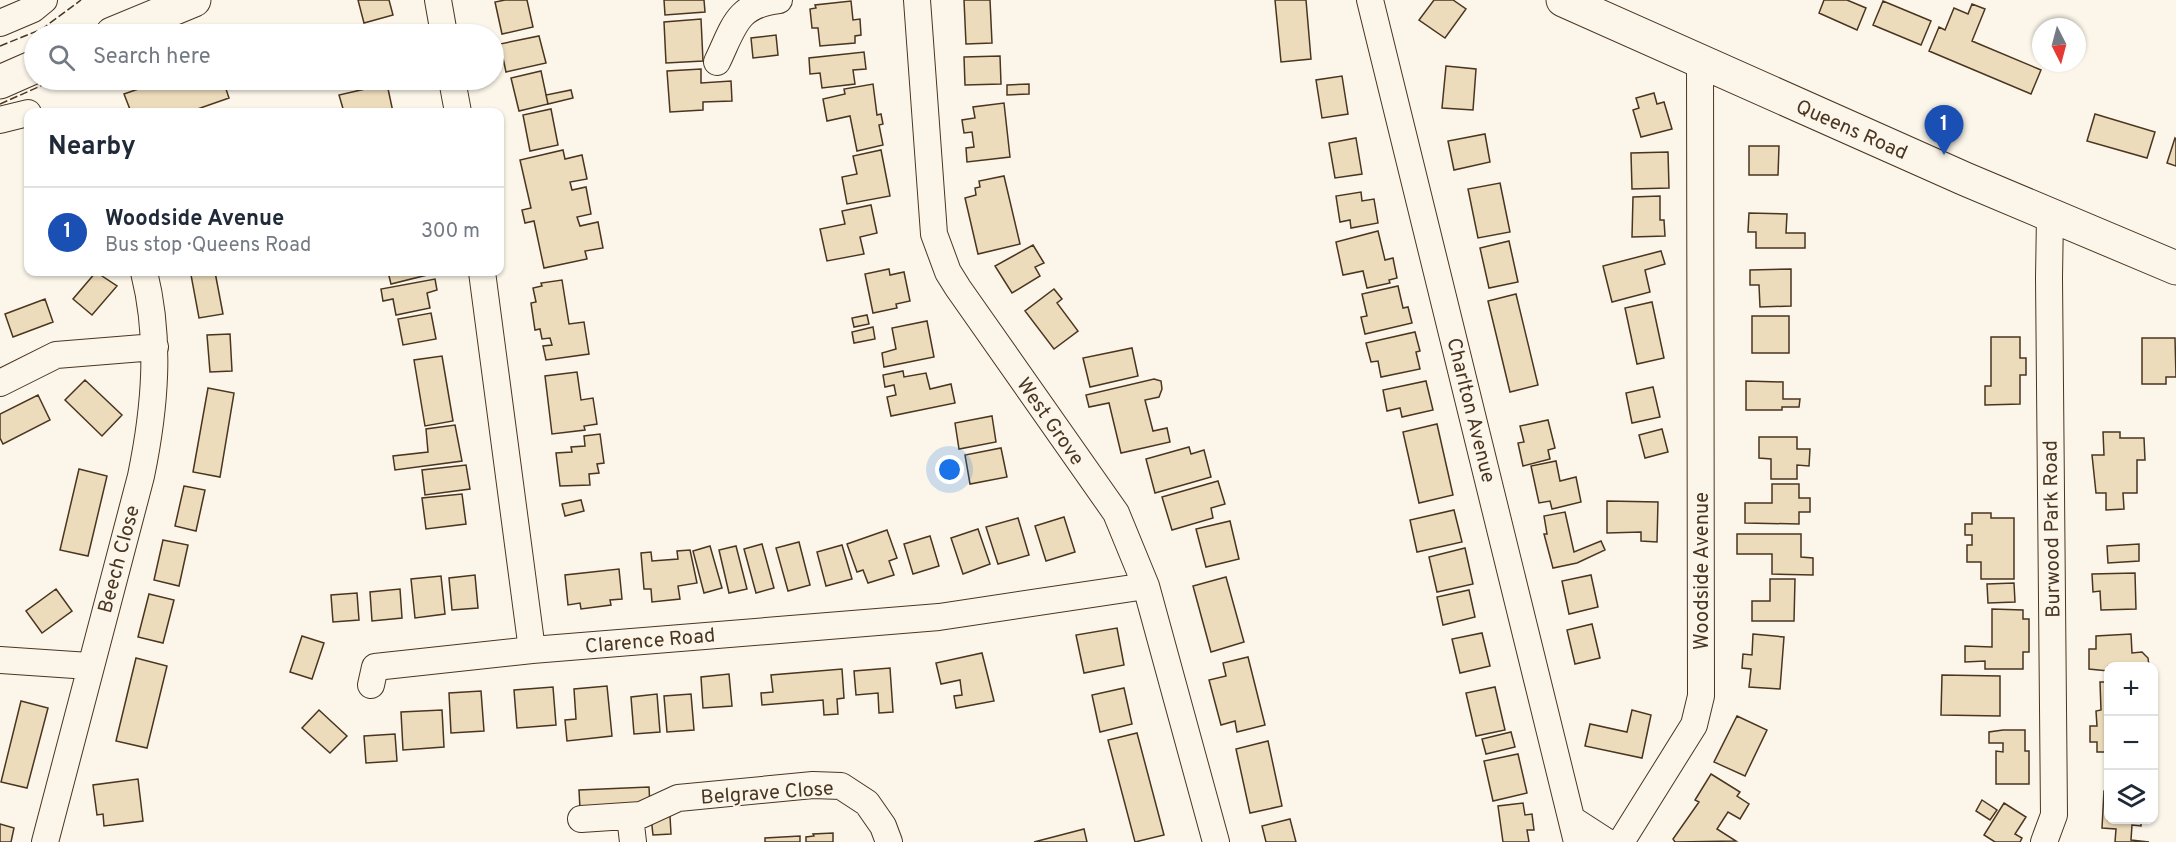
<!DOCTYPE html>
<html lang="en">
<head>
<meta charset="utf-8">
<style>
	:root { --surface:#fff; --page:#f2f2f3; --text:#1f2937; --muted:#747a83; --line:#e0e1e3; --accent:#111827 }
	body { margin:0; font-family:Overpass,sans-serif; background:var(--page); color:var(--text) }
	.controls { position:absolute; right:18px; bottom:18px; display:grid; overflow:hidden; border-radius:12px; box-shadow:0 2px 4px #0004 }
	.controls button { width:54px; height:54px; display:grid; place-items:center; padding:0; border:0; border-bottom:2px solid var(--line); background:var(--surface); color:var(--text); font:30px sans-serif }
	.compass { position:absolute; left:2032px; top:18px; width:54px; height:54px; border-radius:50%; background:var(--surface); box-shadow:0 2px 4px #0004; rotate:174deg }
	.you { position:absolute; left:950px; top:470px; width:21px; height:21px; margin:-15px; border:4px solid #fff; border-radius:50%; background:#1a73e8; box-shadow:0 0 0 9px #1a73e833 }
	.badge { display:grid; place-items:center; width:39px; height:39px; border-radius:50%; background:var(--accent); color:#fff; font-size:20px; font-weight:700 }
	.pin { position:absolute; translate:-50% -50px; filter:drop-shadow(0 2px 3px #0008) }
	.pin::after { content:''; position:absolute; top:32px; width:21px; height:18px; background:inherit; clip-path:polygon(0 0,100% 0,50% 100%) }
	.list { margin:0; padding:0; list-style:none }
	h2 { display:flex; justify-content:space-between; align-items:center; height:78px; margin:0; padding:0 24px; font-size:26px }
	h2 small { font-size:20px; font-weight:400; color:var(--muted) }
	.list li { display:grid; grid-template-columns:39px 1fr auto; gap:18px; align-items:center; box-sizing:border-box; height:90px; padding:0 24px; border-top:2px solid var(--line) }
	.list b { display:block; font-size:22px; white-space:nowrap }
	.list p { margin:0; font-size:20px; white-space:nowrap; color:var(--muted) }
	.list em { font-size:20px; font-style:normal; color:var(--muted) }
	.icon { flex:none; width:33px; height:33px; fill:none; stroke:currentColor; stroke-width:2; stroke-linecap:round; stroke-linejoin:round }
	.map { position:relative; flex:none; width:2176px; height:842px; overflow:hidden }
	.search { position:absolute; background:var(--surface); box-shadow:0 2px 4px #0004; left:24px; top:24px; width:480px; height:66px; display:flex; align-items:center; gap:15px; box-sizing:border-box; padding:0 21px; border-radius:33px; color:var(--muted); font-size:22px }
	.panel { position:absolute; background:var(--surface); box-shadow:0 2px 4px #0004; left:24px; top:108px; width:480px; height:168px; border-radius:12px }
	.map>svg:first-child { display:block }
	.building { fill:#ecdcbc; stroke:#4a3520; stroke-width:1.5 }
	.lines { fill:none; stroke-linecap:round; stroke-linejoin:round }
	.minor-casing { stroke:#4a3520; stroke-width:28 }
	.major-casing { stroke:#4a3520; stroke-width:35 }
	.minor { stroke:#fbf6e9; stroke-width:26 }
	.major { stroke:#fbf6e9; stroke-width:33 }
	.fence { stroke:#4a3520; stroke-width:1.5; stroke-dasharray:8 3; stroke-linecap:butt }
	.labels { text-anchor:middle; stroke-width:4.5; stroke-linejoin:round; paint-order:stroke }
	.street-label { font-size:20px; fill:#4a3520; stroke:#fbf6e9 }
</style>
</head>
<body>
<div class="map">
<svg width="2176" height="842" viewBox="0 0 2176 842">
	<rect width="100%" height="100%" fill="#fbf6e9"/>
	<path class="building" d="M358 0H389L393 15 364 23Z
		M505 0H527L533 27 502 34 495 2Z
		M664 0H704L705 12 665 15Z
		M964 0H990L992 43 966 44Z
		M1275 0H1306L1311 59 1281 62Z
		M1434 0H1453L1466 9 1445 38 1419 20Z
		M1824 0H1847L1866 8 1857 30 1819 13Z
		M851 1 853 20 860 19 861 35 855 36V43L820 46 818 28H812L810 9 816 8 815 5Z
		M1883 1 1931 21 1921 45 1873 25Z
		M1972 4 1985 9 1972 41 2041 70 2031 94 1929 51 1939 27 1945 30 1954 8 1968 14Z
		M701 19 703 61 666 63 664 22Z
		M776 35 778 55 753 58 751 38Z
		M539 36 546 63 506 72 500 44Z
		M864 52 866 69 853 70 855 84 822 88 820 73 810 74 809 58Z
		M1000 56 1001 84 965 85 964 57Z
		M1446 66 1476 69 1473 110 1442 108Z
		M701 69V83L731 81 732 101 703 102V110L670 112 667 71Z
		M541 71 548 104 519 111 511 78Z
		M1342 76 1348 114 1322 118 1316 80Z
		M164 80H223L229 98 189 112H131L124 94Z
		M352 80H380L381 81 353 87Z
		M387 84 393 112H344L339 95Z
		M873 84 877 115 881 114 883 124 879 125 883 145 857 151 850 116 827 121 823 99 845 94 844 89Z
		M1029 84V94L1007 95V85Z
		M571 90 573 98 548 104 546 95Z
		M1654 93 1657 104 1664 102 1672 129 1641 137 1633 110 1639 108 1636 98Z
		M1004 103 1010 157 967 162 966 148 974 147 972 132 964 133 962 120 975 118 973 107Z
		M551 109 558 145 530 151 523 115Z
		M2095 114 2155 132 2147 158 2087 141Z
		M1485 134 1490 162 1454 170 1448 141Z
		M1356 138 1362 174 1335 178 1329 143Z
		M2175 138 2176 139V166L2167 163Z
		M1749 146H1779L1778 175H1749Z
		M563 150 565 159 582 155 587 179 570 182 572 190 586 187 591 214 577 217 580 226 598 222 603 248 585 251 587 259 544 268 534 221 525 223 522 210 531 208 520 160Z
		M881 150 890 196 847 204 842 177 857 174 853 156Z
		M1668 152 1669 188 1632 189 1631 153Z
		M1004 176 1020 244 978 254 965 198 976 195 975 188 980 187 979 181Z
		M1500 183 1510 232 1478 238 1468 189Z
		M1361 192 1362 201 1374 199 1378 223 1351 228 1350 220 1340 222 1336 196Z
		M1660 196V220H1664L1665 236 1632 237 1633 197Z
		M871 205 877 233 860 237 864 254 827 261 820 229 845 224 842 211Z
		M1749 213 1787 214 1786 233H1805V248H1756V232H1748Z
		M1378 231 1385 260 1393 258 1397 278 1389 280 1390 283 1367 288 1363 271 1343 275 1336 242Z
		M1509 241 1518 282 1489 288 1480 248Z
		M1033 245 1044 263 1035 267 1040 276 1012 293 995 266Z
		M1661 251 1665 264 1645 270 1650 292 1612 302 1603 266Z
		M889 269 890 275 904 272 910 301 896 304 897 308 873 313 865 274Z
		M1791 269V306L1760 307 1759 285H1750V270Z
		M96 272 117 286 92 315 73 299Z
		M215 272 223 314 199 318 191 275Z
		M388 272H434L435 273 391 284Z
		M435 279 437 290 427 293 430 308 396 315 393 299 383 301 381 289Z
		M562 280 569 324 584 322 589 354 546 360 543 346 552 345 550 338 542 339 540 329 535 330 531 303 536 302 533 288 542 286 541 283Z
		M1398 286 1403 308 1408 307 1412 323 1365 334 1361 317 1367 316 1362 294Z
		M1054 289 1062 299 1057 303 1078 331 1054 349 1025 311Z
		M1516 294 1538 385 1510 392 1488 301Z
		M45 299 53 322 13 337 5 314Z
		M1652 302 1664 358 1637 364 1625 308Z
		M431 313 436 339 403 345 398 319Z
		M867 315 869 324 854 327 852 318Z
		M1752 316H1789V353H1752Z
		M927 321 934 357 884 367 882 353 896 349 892 328Z
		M873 327 875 339 854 343 852 332Z
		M1415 332 1420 351 1416 352 1420 369 1381 377 1378 361 1371 362 1366 343Z
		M230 334 232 371 210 372 207 335Z
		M1991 337H2020V358H2026V375H2020V404L1985 405V386H1991Z
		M2142 338H2175L2176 377H2166V384H2142Z
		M1132 348 1138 376 1090 387 1083 358Z
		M442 356 453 421 425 426 414 360Z
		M903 371 904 377 926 373 930 389 951 384 955 403 891 416 887 397 896 395 894 385 885 387 883 375Z
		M577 372 581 400 593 398 597 424 584 426 585 430 552 434 545 376Z
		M1154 379 1161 381 1162 389 1159 397 1145 400 1153 431 1167 428 1170 442 1121 453 1109 403 1089 407 1086 395Z
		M85 380 122 415 102 436 65 400Z
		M1426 381 1433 410 1402 417 1400 408 1387 411 1383 390Z
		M1746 381 1783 382V399H1800L1799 407H1782V410H1746Z
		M1653 387 1660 417 1632 423 1626 393Z
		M208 388 234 393 220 477 193 472Z
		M38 395 50 420 3 444 0 438V414Z
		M992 416 996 442 959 449 955 423Z
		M1548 420 1555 448 1548 450 1550 459 1523 466 1518 443 1524 442 1520 426Z
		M1437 424 1453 495 1419 503 1403 432Z
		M455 425 462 461 395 470 393 456 428 452 426 429Z
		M1662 429 1668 452 1645 458 1639 435Z
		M2103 432H2120V438H2144L2145 460H2137V493H2123L2124 509 2106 510V493H2096L2092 455H2104Z
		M600 434 604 463 597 464 599 473 589 474 590 485 560 486 556 453 572 452 571 447 585 446 584 436Z
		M1759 437H1797V449H1810L1809 466 1797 465V479H1771V459L1759 458Z
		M1189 447 1191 454 1204 450 1211 477 1155 493 1146 459Z
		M1001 448 1007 477 970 484 965 455Z
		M1556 461 1560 481 1576 477 1581 502 1552 509 1550 501 1539 503 1531 466Z
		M466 465 470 489 425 495 422 470Z
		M79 469 107 476 88 556 60 550Z
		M1218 481 1225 504 1211 508 1213 518 1172 530 1162 497Z
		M1772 484H1799V498H1810V512H1799V524L1745 523V503H1772Z
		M184 486 205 490 196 531 175 526Z
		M462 494 466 524 426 529 422 498Z
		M581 500 584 511 565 516 562 504Z
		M1607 501 1658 502 1657 542 1641 541V532L1607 533Z
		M1454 510 1462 542 1417 552 1410 520Z
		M1565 512 1574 552 1601 541 1605 550 1577 563 1553 568 1544 534H1547L1544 516Z
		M1972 513H1991V518H2014V579H1981V562H1967V545H1972V535H1965V524H1972Z
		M1064 517 1075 552 1046 561 1035 526Z
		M1018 518 1029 555 998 564 986 527Z
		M1230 521 1239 559 1206 567 1196 529Z
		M978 529 990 564 963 574 951 538Z
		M887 530 897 558 889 561 894 575 868 583 863 570 857 572 847 544Z
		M1737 534H1801V557L1813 558V575L1772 574V554H1737Z
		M930 536 939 566 913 574 904 544Z
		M163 540 188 545 179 586 154 580Z
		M799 542 810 585 788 591 776 548Z
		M762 544 774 588 756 593 744 549Z
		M2139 544V561L2108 563 2107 546Z
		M842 545 852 579 826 586 817 552Z
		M710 546 722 588 704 593 693 551Z
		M736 546 747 589 729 593 719 550Z
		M1465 548 1473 584 1437 592 1429 557Z
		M690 550 697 583 678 586 680 599 652 602 651 589H644L641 553 651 552 652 561 678 559 677 551Z
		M619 569 622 599 610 600 611 605 581 609 580 603 568 605 565 575Z
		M2135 573 2136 609 2101 610 2100 591 2093 592 2092 574Z
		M475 575 478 608 452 610 449 578Z
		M1591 575 1598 607 1569 614 1562 581Z
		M441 576 445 614 415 618 411 579Z
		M1226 577 1244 642 1211 652 1193 586Z
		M1770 579H1795L1794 621H1752V601H1770Z
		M2014 583 2015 602 1988 603 1987 584Z
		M56 589 72 611 42 633 26 611Z
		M400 589 402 618 372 621 370 592Z
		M1469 590 1475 617 1443 625 1437 597Z
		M357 593 359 620 333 622 331 595Z
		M149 594 174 600 163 643 138 637Z
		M1992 609 2023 610V619H2029V652H2023V669H1985V661L1965 662V646L1992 647Z
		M1592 624 1600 658 1575 664 1567 630Z
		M1117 628 1124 665 1084 673 1076 635Z
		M1482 633 1490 666 1460 673 1452 639Z
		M1753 634 1784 637 1780 689 1749 687 1751 669 1742 668 1743 654 1752 655Z
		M2131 634 2132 653 2142 652 2148 658 2149 666H2108V671L2089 669V649H2096V636Z
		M302 636 324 643 312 679 290 672Z
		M982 653 994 701 956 708 954 696 962 695 960 680 941 684 936 663Z
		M1248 657 1265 725 1237 732 1235 721 1221 725 1209 680 1226 676 1223 663Z
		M136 658 167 666 147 748 116 741Z
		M890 668 893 712 879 713 878 693 856 695 854 671Z
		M842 669 844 698 837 699 838 714 824 715 823 700 762 705 761 693 773 692 771 675Z
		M729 674 732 706 703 708 701 677Z
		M1942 675 2000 676V716L1941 715Z
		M2100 682H2108V752H2097V742H2090V726H2097L2096 711 2101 710Z
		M607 686 612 736 567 741 565 720 576 719 574 689Z
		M553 687 556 725 517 728 514 690Z
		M1495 687 1505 730 1476 736 1466 693Z
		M1124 688 1132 724 1100 732 1092 695Z
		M481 691 484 731 451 733 449 693Z
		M657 694 660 732 634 734 631 697Z
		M691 694 694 730 667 732 664 696Z
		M21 701 48 708 27 788 1 782Z
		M319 710 347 736 330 753 302 728Z
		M442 710 444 747 403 750 401 712Z
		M1632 710 1651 715 1642 758 1585 746 1590 724 1627 732Z
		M1737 716 1767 730 1745 776 1714 762Z
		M2003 730H2025V751H2029V784H1996V751L2003 752V743H1989V732Z
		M1511 732 1515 747 1486 754 1482 739Z
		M1137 733 1164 835 1135 842 1108 740Z
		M395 734 397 761 366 763 364 736Z
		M1268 741 1282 806 1250 813 1236 749Z
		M1518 754 1527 793 1493 801 1484 761Z
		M1711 774 1740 792 1737 796 1749 804 1740 819 1728 812 1717 829 1736 841 1675 842 1673 839 1699 802 1695 800Z
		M138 779 143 821 104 826 103 814 97 815 93 785Z
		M649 787 650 806 580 809 579 790Z
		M2104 791H2108V820H2141V826L2132 825 2131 840 2149 842H2115L2116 829 2102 828Z
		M1982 800 1997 810 1990 820 1976 811Z
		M1523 803 1525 815 1532 814 1534 830H1527L1529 842H1503L1498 806Z
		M2004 803 2026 817 2015 834 2022 838 2020 842H1995L1984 835Z
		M670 816 671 834 653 835 651 817Z
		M1290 819 1296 842H1266L1262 826Z
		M0 824 14 828 11 842H0Z
		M1084 829 1087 842H1034Z
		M833 833V842H806V837L814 836 813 834Z
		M800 836V842H765V838Z"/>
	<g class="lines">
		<g class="minor-casing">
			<path id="minor" d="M438 0 444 34
				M917 0 934 234 948 272 958 288 1116 513 1146 586 1216 842
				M1370 0 1577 842
				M0 23 33 9 44 0
				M717 62C734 27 736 5 779 0
				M452 80 458 112
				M0 120 28 113
				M482 272 532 650 939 617 1146 586
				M0 383 56 355 155 347
				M0 660 89 666
				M371 685 375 667 532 650
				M630 816 633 842
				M581 819 641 815 678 798 813 785 841 786 867 803 883 826 889 842
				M1573 820 1607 842
				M45 842 141 476C155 408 161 340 144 272
				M1621 842 1694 725 1701 696 1700 61
				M2044 842 2054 815 2049 278 2050 215"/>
		</g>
		<g class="major-casing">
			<path id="major" d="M1563 0 1965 179 2176 268
				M112 34 194 0
				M0 82 34 67"/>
		</g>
		<use href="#minor" class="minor"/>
		<use href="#major" class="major"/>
		<path class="fence" d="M0 46 42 29 81 0
			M0 104 45 84 68 89"/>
	</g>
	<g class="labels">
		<g class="street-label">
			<text transform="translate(1852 129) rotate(24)" y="7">Queens Road</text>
			<text transform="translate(1472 410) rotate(76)" y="7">Charlton Avenue</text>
			<text transform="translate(1051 421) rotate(55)" y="7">West Grove</text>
			<text transform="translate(2051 529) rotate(-91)" y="7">Burwood Park Road</text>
			<text transform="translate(118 559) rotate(-75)" y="7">Beech Close</text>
			<text transform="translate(1701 571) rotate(-90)" y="7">Woodside Avenue</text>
			<text transform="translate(650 640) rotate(-5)" y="7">Clarence Road</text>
			<text transform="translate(767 792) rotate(-4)" y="7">Belgrave Close</text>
		</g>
	</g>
</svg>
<div class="controls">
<button>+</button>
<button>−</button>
<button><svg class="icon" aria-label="layers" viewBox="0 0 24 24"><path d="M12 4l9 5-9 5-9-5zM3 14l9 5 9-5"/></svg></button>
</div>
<svg class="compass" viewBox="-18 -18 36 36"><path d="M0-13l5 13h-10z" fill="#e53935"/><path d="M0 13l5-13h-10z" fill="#747a83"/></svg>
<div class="you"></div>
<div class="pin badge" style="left:1944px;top:155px;background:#1a4fb4">1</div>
<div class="search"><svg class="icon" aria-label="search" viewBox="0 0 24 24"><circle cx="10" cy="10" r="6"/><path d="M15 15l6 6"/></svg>Search here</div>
<section class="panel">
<h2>Nearby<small></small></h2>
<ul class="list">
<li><span class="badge" style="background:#1a4fb4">1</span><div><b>Woodside Avenue</b><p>Bus stop · Queens Road</p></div><em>300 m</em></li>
</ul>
</section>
</div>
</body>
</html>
